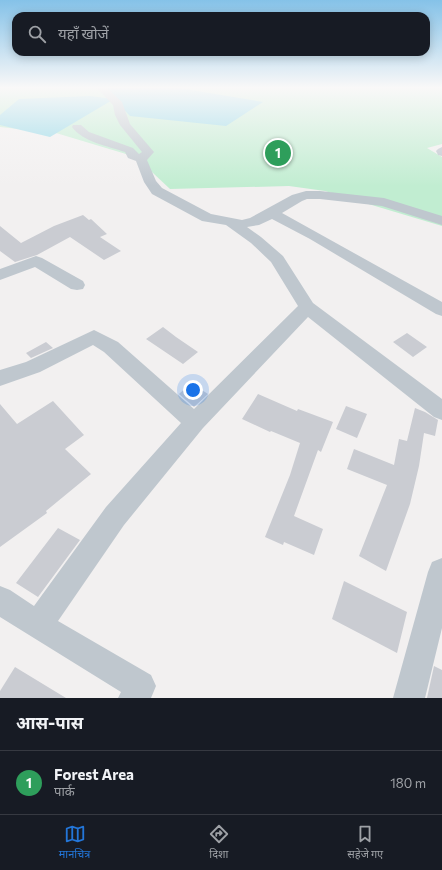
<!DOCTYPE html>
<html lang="hi">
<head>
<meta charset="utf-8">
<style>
	:root { --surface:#171b24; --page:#20242c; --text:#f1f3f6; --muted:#9ea1a6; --line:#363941; --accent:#2376d9 }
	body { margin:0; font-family:Commissioner,"Noto Sans Devanagari",sans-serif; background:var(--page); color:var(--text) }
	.you { position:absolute; left:193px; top:390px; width:14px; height:14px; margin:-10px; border:3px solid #fff; border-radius:50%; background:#1a73e8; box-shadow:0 0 0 6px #1a73e833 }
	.badge { display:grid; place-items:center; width:26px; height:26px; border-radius:50%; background:var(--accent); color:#fff; font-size:13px; font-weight:700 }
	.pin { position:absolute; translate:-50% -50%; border:2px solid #fff; box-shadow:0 1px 4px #0006 }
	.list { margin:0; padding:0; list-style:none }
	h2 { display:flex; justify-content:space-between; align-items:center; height:52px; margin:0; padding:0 16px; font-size:17px }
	h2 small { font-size:13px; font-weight:400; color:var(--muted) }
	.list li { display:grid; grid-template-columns:26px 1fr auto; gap:12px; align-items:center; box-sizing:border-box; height:64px; padding:0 16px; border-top:1px solid var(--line) }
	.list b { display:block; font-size:15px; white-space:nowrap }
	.list p { margin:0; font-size:13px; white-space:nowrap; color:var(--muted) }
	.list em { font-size:13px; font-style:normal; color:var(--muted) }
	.icon { flex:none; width:22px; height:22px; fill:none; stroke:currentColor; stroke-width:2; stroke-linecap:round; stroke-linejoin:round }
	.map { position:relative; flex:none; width:442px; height:698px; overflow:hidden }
	.search { position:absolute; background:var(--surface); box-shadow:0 2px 10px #0003; left:12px; right:12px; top:12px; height:44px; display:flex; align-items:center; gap:10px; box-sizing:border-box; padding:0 14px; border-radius:12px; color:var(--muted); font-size:15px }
	.sheet { height:116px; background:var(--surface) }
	nav { display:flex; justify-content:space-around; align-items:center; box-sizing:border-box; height:56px; border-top:1px solid var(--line); background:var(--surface); font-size:11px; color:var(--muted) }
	nav a { display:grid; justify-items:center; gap:2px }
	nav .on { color:var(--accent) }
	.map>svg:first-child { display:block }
	.green { fill:#c1edd1 }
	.water { fill:#90d7e7 }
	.building { fill:#caccd2 }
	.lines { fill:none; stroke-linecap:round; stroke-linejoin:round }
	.minor { fill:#bfc7ce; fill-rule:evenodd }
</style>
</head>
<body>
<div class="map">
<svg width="442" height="698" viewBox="0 0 442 698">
	<rect width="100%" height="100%" fill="#f2f0f0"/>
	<path class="green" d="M0 88H442V144L427 148 442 157V226L325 191 289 186 170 189 136 157 56 133 0 127Z"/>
	<path class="water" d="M101 88H179L263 102 226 126 130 116 114 99 50 137 0 125V115L19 99 90 96 113 99Z"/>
	<path class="building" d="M83 215 89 220 91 219 107 234 100 237 121 251 104 260 70 237 37 255 15 262 0 251V226L21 243 54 226Z
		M163 327 176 337 198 352 183 364 146 339Z
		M407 333 427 347 413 357 393 342Z
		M46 342 53 348 31 358 26 353Z
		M191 383 208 394 194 407 179 394Z
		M258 394 297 411 298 409 333 422 321 452 318 450 294 516 323 529 314 555 284 542 283 545 265 537 290 475 300 443 271 431 270 432 242 419Z
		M53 401 84 435 65 449 91 474 46 511 47 513 0 547V404L17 424Z
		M346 406 367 414 357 438 336 429Z
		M415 408 425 412 438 420 435 436 424 433 419 466 410 504 386 571 359 556 387 485 347 469 354 449 394 465 399 439 407 441Z
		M58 528 80 540 38 597 16 583Z
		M344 581 407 612 397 653 332 619Z
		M434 666 442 670V698H427Z
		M15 667 66 698H0V691Z"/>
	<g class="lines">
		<path class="minor" d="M97 88H107L122 102 130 124 154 152 147 160 156 181 162 188 211 214 242 220 250 218 292 195 306 191H320L384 198 442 216V225L382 206 320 199H307L302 201 282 213 442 302V316L436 314 310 239 272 219 259 225 247 227 261 237 283 256 313 303 442 399V420L434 417 308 317 203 428 124 525 58 621 151 675 156 686 151 698H118L121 692 0 617V586L10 590 34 606 106 507 181 423 104 352 93 345 40 372 0 386V370L26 362 94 330 118 342 194 409 298 306 271 262 251 243 226 225 202 221 152 194 144 182 136 161 128 158 125 152C108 146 83 142 72 127L73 125H81L89 132 133 148 139 154 142 152 120 125 115 115 113 105Z
			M442 147V156L438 155 436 151 438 149Z
			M36 256 42 258 83 281 85 285 83 289 77 290 71 289 35 267 0 280V269Z
			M442 558V628L425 698H393L428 572 432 562Z"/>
	</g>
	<linearGradient id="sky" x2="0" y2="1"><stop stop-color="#85c2e8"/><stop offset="0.47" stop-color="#f9f8f8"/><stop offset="1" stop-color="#f9f8f8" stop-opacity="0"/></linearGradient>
	<rect width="442" height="186" fill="url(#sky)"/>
</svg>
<div class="you"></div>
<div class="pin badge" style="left:278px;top:153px;background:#2e9e5b">1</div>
<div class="search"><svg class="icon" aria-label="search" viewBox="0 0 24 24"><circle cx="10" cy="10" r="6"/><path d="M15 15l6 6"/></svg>यहाँ खोजें</div>
</div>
<section class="sheet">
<h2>आस-पास<small></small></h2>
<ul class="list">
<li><span class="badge" style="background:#2e9e5b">1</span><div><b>Forest Area</b><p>पार्क</p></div><em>180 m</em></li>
</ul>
</section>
<nav>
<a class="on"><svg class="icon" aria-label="map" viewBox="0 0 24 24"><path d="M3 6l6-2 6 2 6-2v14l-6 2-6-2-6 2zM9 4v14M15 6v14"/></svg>मानचित्र</a>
<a><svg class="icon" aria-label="directions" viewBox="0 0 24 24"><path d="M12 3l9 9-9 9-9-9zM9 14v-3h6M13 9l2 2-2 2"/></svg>दिशा</a>
<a><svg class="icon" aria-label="saved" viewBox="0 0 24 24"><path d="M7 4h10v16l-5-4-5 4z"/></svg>सहेजे गए</a>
</nav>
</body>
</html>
